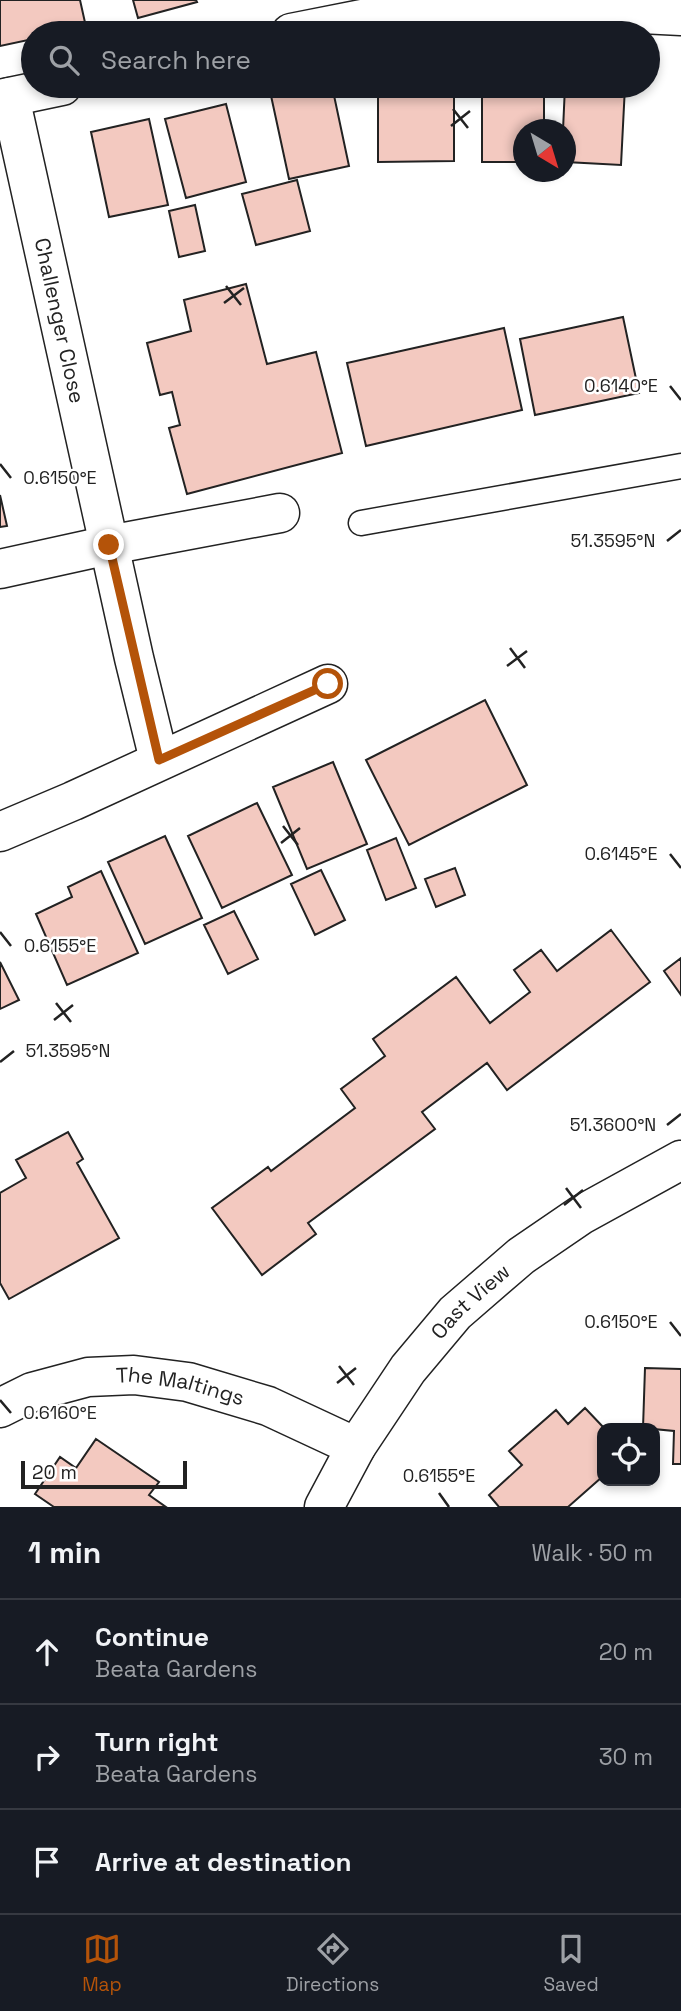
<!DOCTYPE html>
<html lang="en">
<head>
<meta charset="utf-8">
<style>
	:root { --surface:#171b24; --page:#242831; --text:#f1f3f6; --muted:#9ea1a6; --line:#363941; --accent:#b45309 }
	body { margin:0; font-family:"Space Grotesk",sans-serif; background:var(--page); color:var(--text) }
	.controls { position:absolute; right:21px; bottom:21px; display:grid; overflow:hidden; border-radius:14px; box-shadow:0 4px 10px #0003 }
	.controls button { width:63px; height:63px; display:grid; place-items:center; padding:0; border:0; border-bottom:2px solid var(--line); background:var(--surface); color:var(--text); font:35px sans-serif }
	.compass { position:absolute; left:513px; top:119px; width:63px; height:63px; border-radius:50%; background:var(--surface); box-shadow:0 4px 10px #0003; rotate:142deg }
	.scale { position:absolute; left:21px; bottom:18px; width:166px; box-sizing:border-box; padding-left:7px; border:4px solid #222; border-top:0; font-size:19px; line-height:24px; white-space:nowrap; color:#222; -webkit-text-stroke:5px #fff; paint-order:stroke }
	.stop { position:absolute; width:21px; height:21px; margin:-16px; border:5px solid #b45309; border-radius:50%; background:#fff }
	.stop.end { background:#b45309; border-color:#fff; box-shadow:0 2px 7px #0008 }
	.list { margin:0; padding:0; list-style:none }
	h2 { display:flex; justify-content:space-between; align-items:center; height:91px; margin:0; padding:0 28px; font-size:30px }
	h2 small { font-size:23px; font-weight:400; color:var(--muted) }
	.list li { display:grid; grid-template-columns:46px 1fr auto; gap:21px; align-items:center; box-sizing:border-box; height:105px; padding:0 28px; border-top:2px solid var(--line) }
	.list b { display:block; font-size:26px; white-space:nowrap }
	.list p { margin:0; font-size:23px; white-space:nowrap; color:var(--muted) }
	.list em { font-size:23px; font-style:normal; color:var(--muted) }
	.icon { flex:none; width:38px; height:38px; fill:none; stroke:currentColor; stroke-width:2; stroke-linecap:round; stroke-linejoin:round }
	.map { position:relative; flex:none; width:681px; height:1507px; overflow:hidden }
	.search { position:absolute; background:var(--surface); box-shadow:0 4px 10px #0003; left:21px; right:21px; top:21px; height:77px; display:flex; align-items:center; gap:18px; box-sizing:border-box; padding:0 24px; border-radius:38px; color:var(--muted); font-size:26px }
	.sheet { height:406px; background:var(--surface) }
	nav { display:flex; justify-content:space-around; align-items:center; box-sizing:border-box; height:98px; border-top:2px solid var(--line); background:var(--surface); font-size:19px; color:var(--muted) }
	nav a { display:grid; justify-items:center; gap:4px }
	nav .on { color:var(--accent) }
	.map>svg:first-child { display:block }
	.building { fill:#f3c9c0; stroke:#222; stroke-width:2 }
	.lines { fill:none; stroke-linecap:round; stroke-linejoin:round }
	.lane-casing { stroke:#222; stroke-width:27 }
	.street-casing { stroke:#222; stroke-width:41 }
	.lane { stroke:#fff; stroke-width:24 }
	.street { stroke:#fff; stroke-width:38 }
	.route { stroke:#b45309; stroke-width:9 }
	.ticks { fill:none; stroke:#222; stroke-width:2.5 }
	.labels { text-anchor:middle; stroke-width:5; stroke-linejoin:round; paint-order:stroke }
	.street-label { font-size:21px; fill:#222; stroke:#fff }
	.ticks-label { font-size:18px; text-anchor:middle; fill:#222; stroke:#fff; stroke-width:5; stroke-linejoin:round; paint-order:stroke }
</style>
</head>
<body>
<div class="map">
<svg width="681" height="1507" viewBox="0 0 681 1507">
	<rect width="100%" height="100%" fill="#fff"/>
	<path class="building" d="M0 0H80L86 27 58 33H33V39L0 46Z
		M133 0H196L197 2 138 18Z
		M294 86H332L349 166 289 179 270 91Z
		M378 86H454V161L378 162Z
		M482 86H544V130H524V162H482Z
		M565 86H625L621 165 566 162V130H563Z
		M226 104 246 182 186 198 165 119Z
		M149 119 168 205 109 217 91 132Z
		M297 180 310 231 256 245 242 194Z
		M195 205 205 251 179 257 169 211Z
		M246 284 267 364 316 352 342 453 187 494 169 428 180 425 172 392 160 395 147 343 191 331 184 300Z
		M623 317 639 393 535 415 520 339Z
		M504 328 522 410 366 446 347 363Z
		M0 495 7 526 0 527Z
		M485 700 527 785 409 845 366 760Z
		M333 762 367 844 307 869 273 787Z
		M257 803 292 875 222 908 188 836Z
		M165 836 202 918 145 944 108 862Z
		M396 838 416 888 386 900 367 850Z
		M455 868 465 895 436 907 425 879Z
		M321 870 345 920 315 935 291 884Z
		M101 871 138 953 67 985 36 914 72 897 68 887Z
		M234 911 258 959 228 974 204 925Z
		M611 930 650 982 507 1090 487 1063 422 1112 435 1129 308 1223 316 1234 262 1275 212 1208 268 1167 271 1171 355 1108 341 1089 385 1056 373 1039 456 977 490 1023 530 992 514 970 541 950 557 971Z
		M681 958V995L664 971Z
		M0 962 19 1000 0 1009Z
		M68 1132 83 1159 77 1163 119 1238 9 1299 0 1283V1193L26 1178 16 1160Z
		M645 1368 681 1369V1464H673L674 1431 643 1428Z
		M585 1408 604 1428 602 1477 568 1507H499L489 1495 522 1465 509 1451 556 1410 568 1424Z
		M96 1439 159 1482 149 1495 166 1507H54L35 1494 60 1457 76 1468Z"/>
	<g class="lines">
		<g class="lane-casing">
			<path id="lane" d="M361 523 681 466"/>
		</g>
		<g class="street-casing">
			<g id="street">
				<path d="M291 33 372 17 438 12 563 10 681 16"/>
				<path id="s1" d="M10 97 134 658 159 760"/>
				<path d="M0 99 62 86"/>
				<path d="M0 569 109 545 280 513"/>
				<path d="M0 832 73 801 328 684"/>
				<path id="s2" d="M0 1408 32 1392 88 1377 134 1375 188 1382 268 1406 356 1447"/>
				<path id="s3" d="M324 1507 356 1447 408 1369 455 1313 521 1256 581 1215 681 1160"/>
			</g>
		</g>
		<use href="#lane" class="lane"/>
		<use href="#street" class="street"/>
	</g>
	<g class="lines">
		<path class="route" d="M109 545 159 760 328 684"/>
	</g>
	<path class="ticks" d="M453 109 468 128M451 126 470 111M226 286 241 305M224 303 244 288M670 386 681 400M0 464 11 478M667 541 681 530M510 648 525 668M507 666 527 651M283 826 298 845M281 843 300 828M670 854 681 868M0 932 11 946M56 1003 71 1022M54 1020 73 1005M0 1062 14 1051M667 1125 681 1114M566 1188 581 1208M564 1205 583 1190M670 1322 681 1336M339 1366 354 1385M337 1383 356 1368M0 1400 11 1413M439 1493 449 1507"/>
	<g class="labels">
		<g class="street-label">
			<text dy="7" stroke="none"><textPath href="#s1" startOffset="229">Challenger Close</textPath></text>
			<text dy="7" stroke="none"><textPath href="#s3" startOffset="254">Oast View</textPath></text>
			<text dy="7" stroke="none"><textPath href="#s2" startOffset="187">The Maltings</textPath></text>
		</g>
	</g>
	<g class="ticks-label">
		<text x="621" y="392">0.6140°E</text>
		<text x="60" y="484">0.6150°E</text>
		<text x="613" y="547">51.3595°N</text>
		<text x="621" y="860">0.6145°E</text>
		<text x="60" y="952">0.6155°E</text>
		<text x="68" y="1057">51.3595°N</text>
		<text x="613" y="1131">51.3600°N</text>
		<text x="621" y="1328">0.6150°E</text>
		<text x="60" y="1419">0.6160°E</text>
		<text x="439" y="1482">0.6155°E</text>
	</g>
</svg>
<div class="controls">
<button><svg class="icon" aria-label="locate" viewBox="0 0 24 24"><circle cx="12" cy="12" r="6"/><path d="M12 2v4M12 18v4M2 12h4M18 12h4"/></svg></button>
</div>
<svg class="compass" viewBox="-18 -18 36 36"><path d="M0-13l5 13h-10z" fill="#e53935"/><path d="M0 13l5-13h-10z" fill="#9ea1a6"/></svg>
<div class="scale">20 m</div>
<div class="stop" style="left:328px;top:684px"></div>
<div class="stop end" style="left:109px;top:545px"></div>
<div class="search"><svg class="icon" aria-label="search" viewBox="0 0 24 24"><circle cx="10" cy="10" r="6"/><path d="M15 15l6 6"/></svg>Search here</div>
</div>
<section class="sheet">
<h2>1 min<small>Walk · 50 m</small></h2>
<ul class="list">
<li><svg class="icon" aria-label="ahead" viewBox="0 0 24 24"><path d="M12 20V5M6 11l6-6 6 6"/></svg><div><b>Continue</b><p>Beata Gardens</p></div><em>20 m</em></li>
<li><svg class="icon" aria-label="right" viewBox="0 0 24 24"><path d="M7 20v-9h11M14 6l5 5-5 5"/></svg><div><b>Turn right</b><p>Beata Gardens</p></div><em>30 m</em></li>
<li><svg class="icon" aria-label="arrive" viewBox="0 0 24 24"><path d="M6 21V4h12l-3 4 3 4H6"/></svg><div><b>Arrive at destination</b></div></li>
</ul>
</section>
<nav>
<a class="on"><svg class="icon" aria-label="map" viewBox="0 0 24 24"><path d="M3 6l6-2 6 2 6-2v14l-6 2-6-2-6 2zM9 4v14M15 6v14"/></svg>Map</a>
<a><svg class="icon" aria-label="directions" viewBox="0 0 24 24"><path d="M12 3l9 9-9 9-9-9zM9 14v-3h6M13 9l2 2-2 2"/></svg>Directions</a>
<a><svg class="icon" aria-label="saved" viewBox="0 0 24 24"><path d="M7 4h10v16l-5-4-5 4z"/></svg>Saved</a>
</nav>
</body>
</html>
